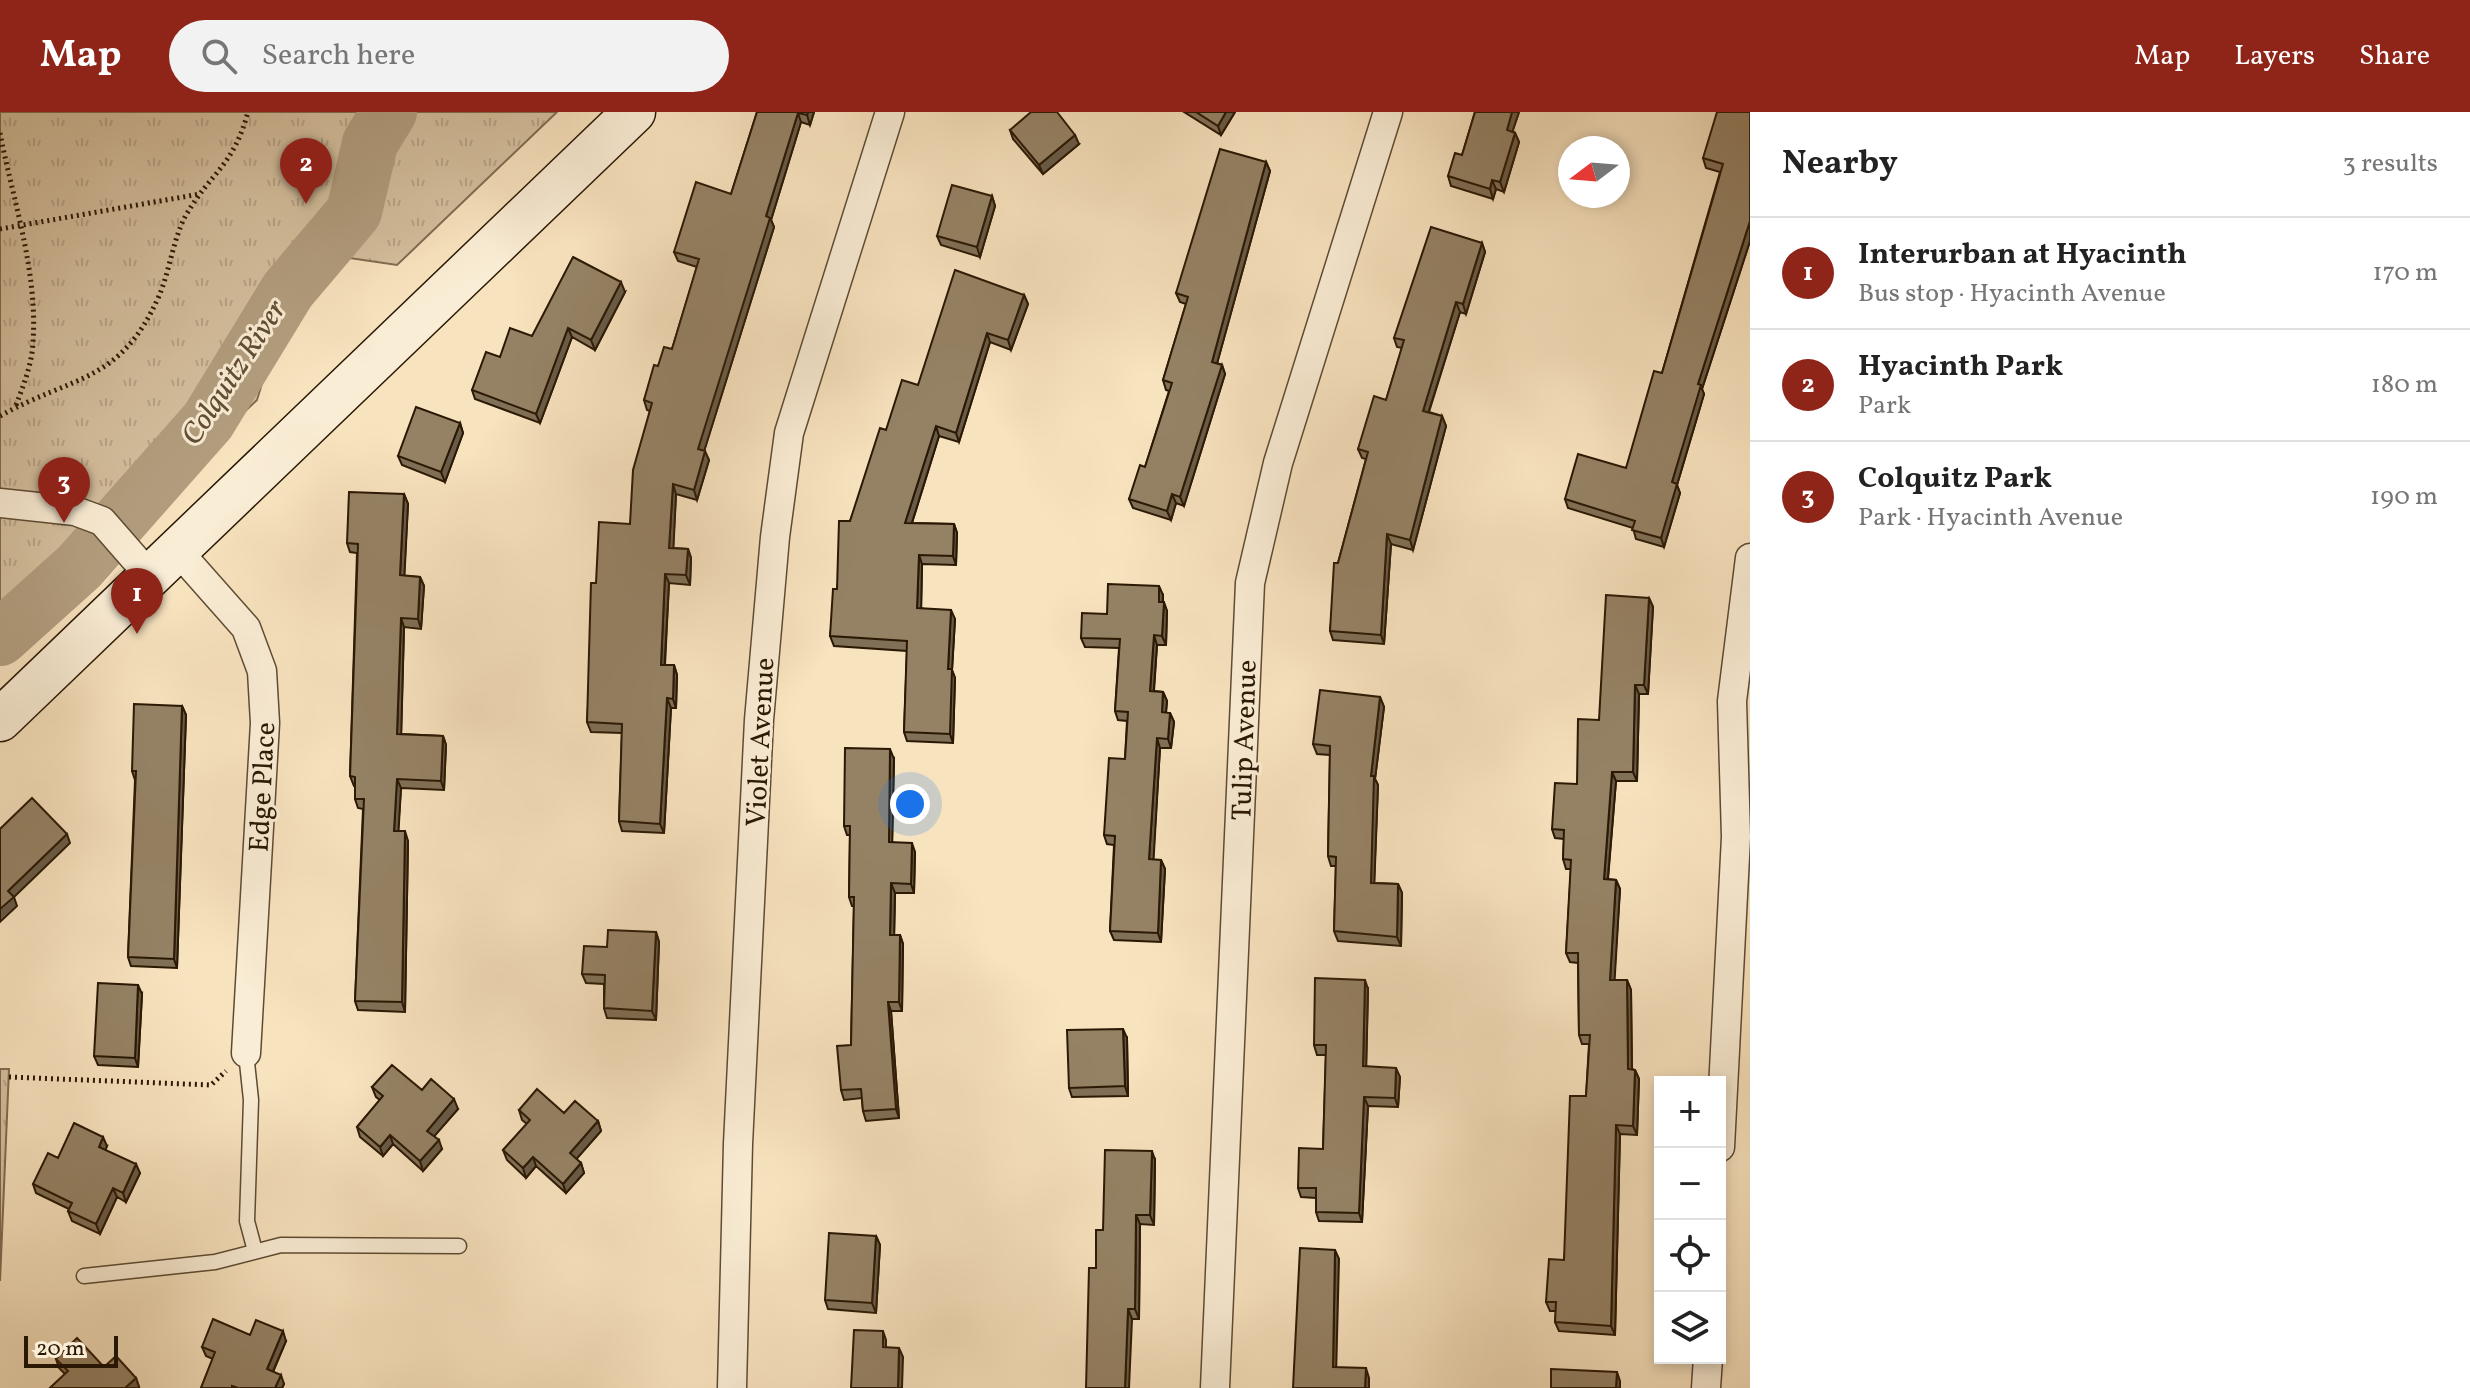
<!DOCTYPE html>
<html lang="en">
<head>
<meta charset="utf-8">
<style>
	:root { --surface:#fff; --page:#f2f2f2; --text:#222; --muted:#767676; --line:#e0e0e0; --accent:#8f2418 }
	body { margin:0; font-family:Vollkorn,serif; background:var(--page); color:var(--text) }
	.controls { position:absolute; right:24px; bottom:24px; display:grid; overflow:hidden; border-radius:0px; box-shadow:0 4px 12px #0003 }
	.controls button { width:72px; height:72px; display:grid; place-items:center; padding:0; border:0; border-bottom:2px solid var(--line); background:var(--surface); color:var(--text); font:40px sans-serif }
	.compass { position:absolute; left:1558px; top:24px; width:72px; height:72px; border-radius:50%; background:var(--surface); box-shadow:0 4px 12px #0003; rotate:254deg }
	.scale { position:absolute; left:24px; bottom:20px; width:94px; box-sizing:border-box; padding-left:8px; border:4px solid #2a1804; border-top:0; font-size:22px; line-height:28px; white-space:nowrap; color:#2a1804; -webkit-text-stroke:6px #faedd5; paint-order:stroke }
	.you { position:absolute; left:910px; top:692px; width:28px; height:28px; margin:-20px; border:6px solid #fff; border-radius:50%; background:#1a73e8; box-shadow:0 0 0 12px #1a73e833 }
	.badge { display:grid; place-items:center; width:52px; height:52px; border-radius:50%; background:var(--accent); color:#fff; font-size:26px; font-weight:700 }
	.pin { position:absolute; translate:-50% -66px; filter:drop-shadow(0 2px 4px #0008) }
	.pin::after { content:''; position:absolute; top:42px; width:28px; height:24px; background:inherit; clip-path:polygon(0 0,100% 0,50% 100%) }
	.list { margin:0; padding:0; list-style:none }
	h2 { display:flex; justify-content:space-between; align-items:center; height:104px; margin:0; padding:0 32px; font-size:34px }
	h2 small { font-size:26px; font-weight:400; color:var(--muted) }
	.list li { display:grid; grid-template-columns:52px 1fr auto; gap:24px; align-items:center; box-sizing:border-box; height:112px; padding:0 32px; border-top:2px solid var(--line) }
	.list b { display:block; font-size:30px; white-space:nowrap }
	.list p { margin:0; font-size:26px; white-space:nowrap; color:var(--muted) }
	.list em { font-size:26px; font-style:normal; color:var(--muted) }
	.icon { flex:none; width:44px; height:44px; fill:none; stroke:currentColor; stroke-width:2; stroke-linecap:round; stroke-linejoin:round }
	.map { position:relative; flex:none; width:1750px; height:1276px; overflow:hidden }
	header { display:flex; align-items:center; gap:48px; box-sizing:border-box; height:112px; padding:0 40px; background:var(--accent); color:#fff }
	header strong { font-size:38px }
	nav { display:flex; gap:44px; margin-inline-start:auto; font-size:28px }
	.search { width:560px; height:72px; background:var(--page); display:flex; align-items:center; gap:20px; box-sizing:border-box; padding:0 28px; border-radius:44px; color:var(--muted); font-size:30px }
	main { display:flex }
	aside { flex:1; background:var(--surface) }
	.map>svg:first-child { display:block }
	.park { fill:url(#park-tufts); stroke:#806c52; stroke-width:2 }
	.lines { fill:none; stroke-linecap:round; stroke-linejoin:round }
	.river { stroke:#b29e7f; stroke-width:56 }
	.service-casing { stroke:#5e4b33; stroke-width:17 }
	.minor-casing { stroke:#5e4b33; stroke-width:31 }
	.secondary-casing { stroke:#2a1804; stroke-width:45 }
	.path { stroke:#2a1804; stroke-width:5; stroke-dasharray:2 4; stroke-linecap:butt }
	.service { stroke:#faedd5; stroke-width:14 }
	.minor { stroke:#faedd5; stroke-width:28 }
	.secondary { stroke:#faedd5; stroke-width:42 }
	.wall { fill:#807057; stroke:#2a1804; stroke-width:2 }
	.shaded-wall { fill:#685b47; stroke:#2a1804; stroke-width:2 }
	.building { fill:#958265; stroke:#2a1804; stroke-width:2 }
	.labels { text-anchor:middle; stroke-width:6; stroke-linejoin:round; paint-order:stroke }
	.street-label { font-size:28px; fill:#2a1804; stroke:#faedd5 }
	.water-label { font-size:30px; font-style:italic; fill:#604e35; stroke:#faedd5 }
</style>
</head>
<body>
<header>
<strong>Map</strong>
<div class="search"><svg class="icon" aria-label="search" viewBox="0 0 24 24"><circle cx="10" cy="10" r="6"/><path d="M15 15l6 6"/></svg>Search here</div>
<nav><a>Map</a><a>Layers</a><a>Share</a></nav>
</header>
<main>
<div class="map">
<svg width="1750" height="1276" viewBox="0 0 1750 1276">
	<defs>
		<pattern id="park-tufts" width="24" height="20" patternUnits="userSpaceOnUse" patternTransform="scale(2)"><rect width="24" height="20" fill="#d5c09f"/><path d="M3 7l-1-3M5 7V3M7 7l1-3M15 17l-1-3M17 17v-4M19 17l1-3" fill="none" stroke="#b7a487"/></pattern>
	</defs>
	<rect width="100%" height="100%" fill="#f8e3bf"/>
	<filter id="stains"><feTurbulence type="fractalNoise" baseFrequency=".0025" numOctaves="4"/><feColorMatrix values="0 0 0 0 .2 0 0 0 0 .09 0 0 0 0 .02 0 0 0 .5 -.17"/></filter>
	<radialGradient id="worn" r=".72"><stop offset=".6" stop-color="#630" stop-opacity="0"/><stop offset="1" stop-color="#630" stop-opacity=".3"/></radialGradient>
	<path class="park" d="M0 0H557L397 153 302 139 257 288 0 533Z
		M0 957H9L0 1169Z"/>
	<g class="lines">
		<path class="river" d="M0 526 79 455 208 309 288 178 354 100 370 31 389 0"/>
		<g class="service-casing">
			<path id="service" d="M246 941 251 988 247 1109 255 1139
				M84 1164 215 1150 281 1133 459 1134"/>
		</g>
		<g class="minor-casing">
			<path id="minor" d="M0 391 75 399 102 409 150 464
				M177 438 246 516 262 559 265 611 246 941
				M1720 1035 1736 725 1732 589 1750 446
				M732 1276 738 1032 759 608 775 425 789 321 890 0
				M1215 1276 1250 471 1278 351 1388 0
				M1706 1276 1708 1246"/>
		</g>
		<g class="secondary-casing">
			<path id="secondary" d="M0 608 634 0"/>
		</g>
		<path class="path" d="M0 21C13 88 38 161 33 230 32 253 23 274 15 296
			M0 117 200 82
			M0 304C73 263 120 272 159 184 170 158 173 127 186 103 211 60 233 55 248 0
			M9 965 211 973 226 959"/>
		<use href="#service" class="service"/>
		<use href="#minor" class="minor"/>
		<use href="#secondary" class="secondary"/>
	</g>
	<path class="wall" d="M757 0H814L810 13 801 10 771 108 774 115 704 339 709 348 697 388 676 382 673 436 688 437 691 446 690 473 669 471 665 553H674L677 563 676 596H671L664 721 622 719 619 709 622 621 591 620 587 610 596 471 630 412 650 299 647 298 644 288 658 254 672 237 697 155 678 149 674 140 731 82Z
		M1184 0H1235L1221 23Z
		M1475 0H1519L1512 20 1515 21 1519 30 1504 80 1496 77 1493 87 1451 74 1448 64 1462 43Z
		M1750 0V129L1702 277 1704 282 1677 373 1680 381 1664 435 1636 427 1633 416 1568 396 1565 387 1626 356 1662 261 1720 60 1706 56 1703 46Z
		M1010 18 1079 32 1043 62 1013 27Z
		M1266 50 1270 59 1217 251 1222 253 1225 262 1184 394 1176 391 1171 408 1133 396 1129 387 1145 355 1169 279 1166 278 1163 268 1186 192 1180 190 1176 181Z
		M992 84 995 94 980 145 941 133 937 124Z
		M1482 131 1485 140 1466 202 1460 200 1429 300 1442 304 1446 314 1413 438 1391 432 1384 532 1333 528 1330 519 1338 451 1366 347 1362 346 1358 337 1386 288 1402 236 1397 235 1394 226Z
		M625 180 595 238 572 225 540 311 475 287 472 278 500 245 532 224Z
		M1024 183 1028 192 1011 238 990 230 959 330 939 324 912 411 954 412 957 421 956 453 922 452 921 496 955 507 952 558 955 566 953 631 907 629 904 620 907 539 834 534 830 524 837 477 850 409 886 318 918 273Z
		M460 311 463 321 445 370 402 353 398 344Z
		M404 382 408 392 404 464 420 465 424 474 421 517 404 515 401 622 443 624 446 633 444 678 401 676 398 719 408 729 405 900 358 898 355 889 363 697 358 696 355 687V674H354L350 664 357 441 350 440 347 431Z
		M1163 483V490L1167 499 1166 533H1157L1154 579 1163 580 1167 589 1166 601H1170L1174 610 1171 636H1160L1153 748H1161L1165 757 1161 830 1114 828 1110 819 1114 733 1107 732 1104 723 1125 647 1127 609 1118 608 1115 599 1119 536 1085 535 1081 526 1107 502Z
		M1649 486 1653 495 1648 582H1639L1637 669H1616L1608 767 1616 768 1620 777 1614 868H1627L1631 878 1632 957 1635 958 1639 967 1637 1023 1620 1022 1615 1223 1559 1219 1555 1210 1556 1199H1550L1546 1190 1564 1148 1586 984 1589 932H1582L1579 923 1578 851 1570 850 1566 841 1571 757H1566L1563 747 1564 727 1555 726 1552 717 1577 672 1599 608Z
		M1380 585 1384 595 1375 667 1378 673 1374 771 1398 772 1402 781 1401 834 1338 829 1334 819 1336 754H1331L1328 744 1330 643 1317 642 1313 632Z
		M182 594 186 603 177 856 131 854 128 845 135 668 132 659Z
		M894 647 892 730 915 740 914 781H895L894 823H900L903 832 902 899H891L899 1006 866 1009 863 999 862 986 844 988 841 978 851 933 854 794H852L849 785 850 723H847L844 714Z
		M656 820 659 830 656 908 607 906 604 896V872L586 871 582 862 607 835Z
		M1368 877 1366 954 1400 965 1398 995 1368 994 1362 1110 1319 1109 1316 1100V1086L1301 1085 1298 1076 1323 1037 1326 943H1317L1314 933Z
		M142 882 138 955 98 953 94 944Z
		M1127 926 1128 984 1072 985 1069 976Z
		M372 975 422 978 458 997 434 1024 442 1037 423 1059 393 1032 383 1044 360 1025 357 1015 380 988 376 985Z
		M519 998 598 1009 601 1019 576 1047 581 1051 584 1061 566 1081 536 1054 526 1066 507 1048 503 1038 527 1012 522 1008Z
		M107 1034 105 1038 140 1061 126 1090 117 1085 100 1122 72 1109 68 1099 69 1097 36 1081 33 1072 58 1046Z
		M1155 1048 1154 1113 1140 1112 1139 1207H1132L1096 1156 1103 1118Z
		M876 1124 880 1133 876 1201 828 1197 825 1188Z
		M250 1223 286 1229 273 1260 284 1272 282 1276H201L213 1247 206 1244 202 1235Z
		M56 1247 104 1255 136 1266 139 1275 50 1276 65 1262 59 1256Z"/>
	<path class="shaded-wall" d="M808 0H814L810 13 807 3Z
		M1226 0H1235L1221 23 1218 14Z
		M1512 0H1519L1510 27 1507 18Z
		M798 1 801 10 771 108 774 115 702 346 698 337 766 104Z
		M1515 21 1519 30 1504 80 1500 70Z
		M1075 23 1079 32 1043 62 1039 53Z
		M1266 50 1270 59 1215 259 1212 250Z
		M1492 68 1496 77 1493 87 1490 77Z
		M992 84 995 94 980 145 977 135Z
		M1750 109V129L1702 277 1704 282 1677 373 1680 381 1664 435 1661 426 1672 370 1698 272Z
		M1482 131 1485 140 1466 202 1463 192Z
		M621 170 625 180 595 238 591 228Z
		M1024 183 1028 192 1011 238 1008 228Z
		M1456 190 1460 200 1426 308 1423 299Z
		M568 216 572 225 540 311 536 302Z
		M987 221 990 230 959 330 956 321Z
		M1222 253 1225 262 1184 394 1180 385Z
		M1442 304 1446 314 1413 438 1410 428Z
		M460 311 463 321 445 370 441 360Z
		M936 314 939 324 909 420 905 411Z
		M705 339 709 348 697 388 694 378Z
		M673 372 676 382 673 445 669 436Z
		M404 382 408 392 404 473 400 463Z
		M1172 382 1176 391 1171 408 1167 399Z
		M954 412 957 421 956 453 953 444Z
		M1387 422 1391 432 1384 532 1381 523Z
		M688 437 691 446 690 473 686 463Z
		M919 443 922 452 921 505 917 496Z
		M665 462 669 471 664 562 661 553Z
		M420 465 424 474 421 517 418 507Z
		M1159 474 1163 483 1162 499 1159 490Z
		M1649 486 1653 495 1648 582 1644 573Z
		M1164 490 1167 499 1166 533 1162 524Z
		M951 498 955 507 952 558 955 566 953 631 950 622 948 557Z
		M401 506 404 515 401 631 397 622Z
		M1154 523 1157 533 1153 588 1150 579Z
		M674 553 677 563 676 596 673 587Z
		M1635 573 1639 582 1637 669 1633 660Z
		M1163 580 1167 589 1165 610 1162 600Z
		M1380 585 1384 595 1375 667 1378 673 1374 780 1371 771V664Z
		M667 586 671 596 664 721 660 712Z
		M182 594 186 603 177 856 174 847Z
		M1170 601 1174 610 1171 636 1168 627Z
		M443 624 446 633 444 678 441 669Z
		M1157 626 1160 636 1153 757 1149 747Z
		M890 637 894 647 892 740 889 730Z
		M1612 660 1616 669 1607 776 1604 767Z
		M397 667 401 676 398 728 394 719Z
		M405 719 408 729 405 900 402 890Z
		M67 722 70 731 14 785 17 794 0 810V797L8 779Z
		M912 731 915 740 914 781 911 772Z
		M1161 748 1165 757 1161 830 1158 821Z
		M1616 768 1620 777 1614 878 1610 868Z
		M891 771 895 781 894 832 890 823Z
		M1398 772 1402 781 1401 834 1397 825Z
		M656 820 659 830 656 908 652 899Z
		M900 823 903 832 902 899 899 890Z
		M1365 868 1368 877 1366 964 1363 954Z
		M1627 868 1631 878 1632 967 1628 957Z
		M138 873 142 882 138 955 135 946Z
		M888 890 891 899 899 1006 896 997Z
		M1123 917 1127 926 1128 984 1125 974Z
		M1396 956 1400 965 1398 995 1395 986Z
		M1635 958 1639 967 1637 1023 1633 1014Z
		M1364 985 1368 994 1362 1110 1359 1101Z
		M454 987 458 997 431 1028 427 1019Z
		M598 1009 601 1019 573 1051 570 1041Z
		M1616 1013 1620 1022 1615 1223 1611 1214Z
		M390 1023 393 1032 383 1044 380 1035Z
		M103 1025 107 1034 103 1044 99 1035Z
		M439 1028 442 1037 423 1059 420 1049Z
		M1152 1039 1155 1048 1154 1113 1150 1103Z
		M533 1045 536 1054 526 1066 523 1056Z
		M581 1051 584 1061 566 1081 563 1072Z
		M136 1052 140 1061 126 1090 123 1081Z
		M113 1076 117 1085 100 1122 96 1112Z
		M1136 1103 1140 1112 1139 1207 1135 1197Z
		M876 1124 880 1133 876 1201 872 1191Z
		M1335 1138 1339 1147 1336 1264 1333 1255Z
		M1128 1197 1132 1207 1129 1276H1125Z
		M283 1219 286 1229 270 1266 267 1257Z
		M883 1219 886 1228V1244L883 1235Z
		M899 1236 903 1245 902 1276H898Z
		M1366 1256 1369 1266V1276H1365Z
		M1617 1260 1620 1269V1276H1616Z
		M281 1263 284 1272 282 1276H275Z
		M136 1266 139 1275 138 1276H125Z"/>
	<path class="building" d="M757 0H808L807 3 798 1 766 104 770 106 698 337 705 339 694 378 673 372 669 436 688 437 686 463 665 462 661 553H674L673 587 667 586 660 712 619 709 622 612 587 610 591 471H596L599 410 630 412 633 358 652 291 644 288 654 253 658 254 664 235 672 237 699 147 674 140 696 70 731 82Z
		M1031 0H1057L1075 23 1039 53 1010 18Z
		M1196 0H1226L1218 14Z
		M1475 0H1512L1507 18 1515 21 1500 70 1492 68 1490 77 1448 64 1455 41 1462 43Z
		M1717 0H1750V109L1698 272 1701 273 1672 370 1677 372 1661 426 1632 418 1635 409 1565 387 1578 342 1626 356 1654 259 1662 261 1723 52 1703 46Z
		M1220 37 1266 50 1212 250 1222 253 1180 385 1172 382 1167 399 1129 387 1140 353 1145 355 1172 271 1163 268 1188 185 1176 181Z
		M952 73 992 84 977 135 937 124Z
		M1431 115 1482 131 1463 192 1456 190 1423 299 1442 304 1410 428 1387 422 1381 523 1330 519 1334 451H1338L1368 340 1358 337 1374 284 1386 288 1404 228 1394 226Z
		M573 145 621 170 591 228 568 216 536 302 472 278 486 240 500 245 510 216 532 224Z
		M955 158 1024 183 1008 228 987 221 956 321 936 314 905 411 954 412 953 444 919 443 917 496 951 498 948 557H952L950 622 904 620 907 529 830 524 833 477H837L839 409H850L880 316 886 318 902 268 918 273Z
		M416 295 460 311 441 360 398 344Z
		M349 380 404 382 400 463 420 465 418 507 401 506 397 622 443 624 441 669 397 667 394 719H405L402 890 355 889 364 687H355V665L350 664 358 432 347 431Z
		M1108 472 1159 474V490H1164L1162 524 1154 523 1150 579 1163 580 1162 600 1170 601 1168 627 1157 626 1149 747 1161 748 1158 821 1110 819 1115 724 1104 723 1109 646 1125 647 1128 600 1115 599 1120 527 1081 526 1082 501 1107 502Z
		M1606 483 1649 486 1644 573H1635L1633 660H1612L1604 767 1616 768 1610 868H1627L1628 957 1635 958 1633 1014 1616 1013 1611 1214 1555 1210 1556 1190H1546L1549 1147 1564 1148 1570 984H1586L1590 923H1579L1578 841H1566L1571 748 1563 747 1564 718 1552 717 1555 671 1577 672 1578 607 1599 608Z
		M1320 578 1380 585 1371 664H1374L1371 771 1398 772 1397 825 1334 819 1336 745 1328 744 1330 634 1313 632Z
		M134 592 182 594 174 847 128 845 136 659H132Z
		M845 636 890 637 889 730 912 731 911 772 891 771 890 823H900L899 890H888L896 997 863 999 861 977 841 978 837 934 851 933 854 785H849L850 714H844Z
		M32 686 67 722 8 779 14 785 0 797V717Z
		M608 818 656 820 652 899 604 896 605 863 582 862 584 834 607 835Z
		M1315 866 1365 868 1363 954 1396 956 1395 986 1364 985 1359 1101 1316 1100V1076H1298L1299 1036 1323 1037 1326 933H1314Z
		M98 871 138 873 135 946 94 944Z
		M1123 917 1125 974 1069 976 1067 918Z
		M392 953 422 978 431 967 454 987 427 1019 439 1028 420 1049 390 1023 380 1035 357 1015 383 984 372 975Z
		M537 977 564 1001 575 989 598 1009 570 1041 581 1051 563 1072 533 1045 523 1056 503 1038 530 1008 519 998Z
		M74 1011 103 1025 99 1035 136 1052 123 1081 113 1076 96 1112 68 1099 72 1091 33 1072 48 1041 58 1046Z
		M1105 1038 1152 1039 1150 1103H1136L1135 1197H1128L1125 1276H1086L1089 1156H1096V1118H1103Z
		M829 1121 876 1124 872 1191 825 1188Z
		M1300 1136 1335 1138 1333 1255 1366 1256 1365 1276H1293Z
		M213 1207 250 1223 256 1208 283 1219 267 1257 281 1263 275 1276H238L232 1274V1276H201L215 1240 202 1235Z
		M854 1218 883 1219V1235L899 1236 898 1276H851Z
		M77 1226 104 1255 116 1244 136 1266 125 1276H50L68 1259 56 1247Z
		M1551 1257 1617 1260 1616 1276H1551Z"/>
	<g class="labels">
		<g class="street-label">
			<text transform="translate(1243 628) rotate(-88)" y="10">Tulip Avenue</text>
			<text transform="translate(759 630) rotate(-87)" y="10">Violet Avenue</text>
			<text transform="translate(261 675) rotate(-87)" y="10">Edge Place</text>
		</g>
		<g class="water-label">
			<text transform="translate(233 260) rotate(-57)" y="10">Colquitz River</text>
		</g>
	</g>
	<rect width="100%" height="100%" filter="url(#stains)"/>
	<rect width="100%" height="100%" fill="url(#worn)"/>
</svg>
<div class="controls">
<button>+</button>
<button>−</button>
<button><svg class="icon" aria-label="locate" viewBox="0 0 24 24"><circle cx="12" cy="12" r="6"/><path d="M12 2v4M12 18v4M2 12h4M18 12h4"/></svg></button>
<button><svg class="icon" aria-label="layers" viewBox="0 0 24 24"><path d="M12 4l9 5-9 5-9-5zM3 14l9 5 9-5"/></svg></button>
</div>
<svg class="compass" viewBox="-18 -18 36 36"><path d="M0-13l5 13h-10z" fill="#e53935"/><path d="M0 13l5-13h-10z" fill="#767676"/></svg>
<div class="scale">20 m</div>
<div class="you"></div>
<div class="pin badge" style="left:137px;top:522px">1</div>
<div class="pin badge" style="left:306px;top:92px">2</div>
<div class="pin badge" style="left:64px;top:411px">3</div>
</div>
<aside>
<h2>Nearby<small>3 results</small></h2>
<ul class="list">
<li><span class="badge">1</span><div><b>Interurban at Hyacinth</b><p>Bus stop · Hyacinth Avenue</p></div><em>170 m</em></li>
<li><span class="badge">2</span><div><b>Hyacinth Park</b><p>Park</p></div><em>180 m</em></li>
<li><span class="badge">3</span><div><b>Colquitz Park</b><p>Park · Hyacinth Avenue</p></div><em>190 m</em></li>
</ul>
</aside>
</main>
</body>
</html>
